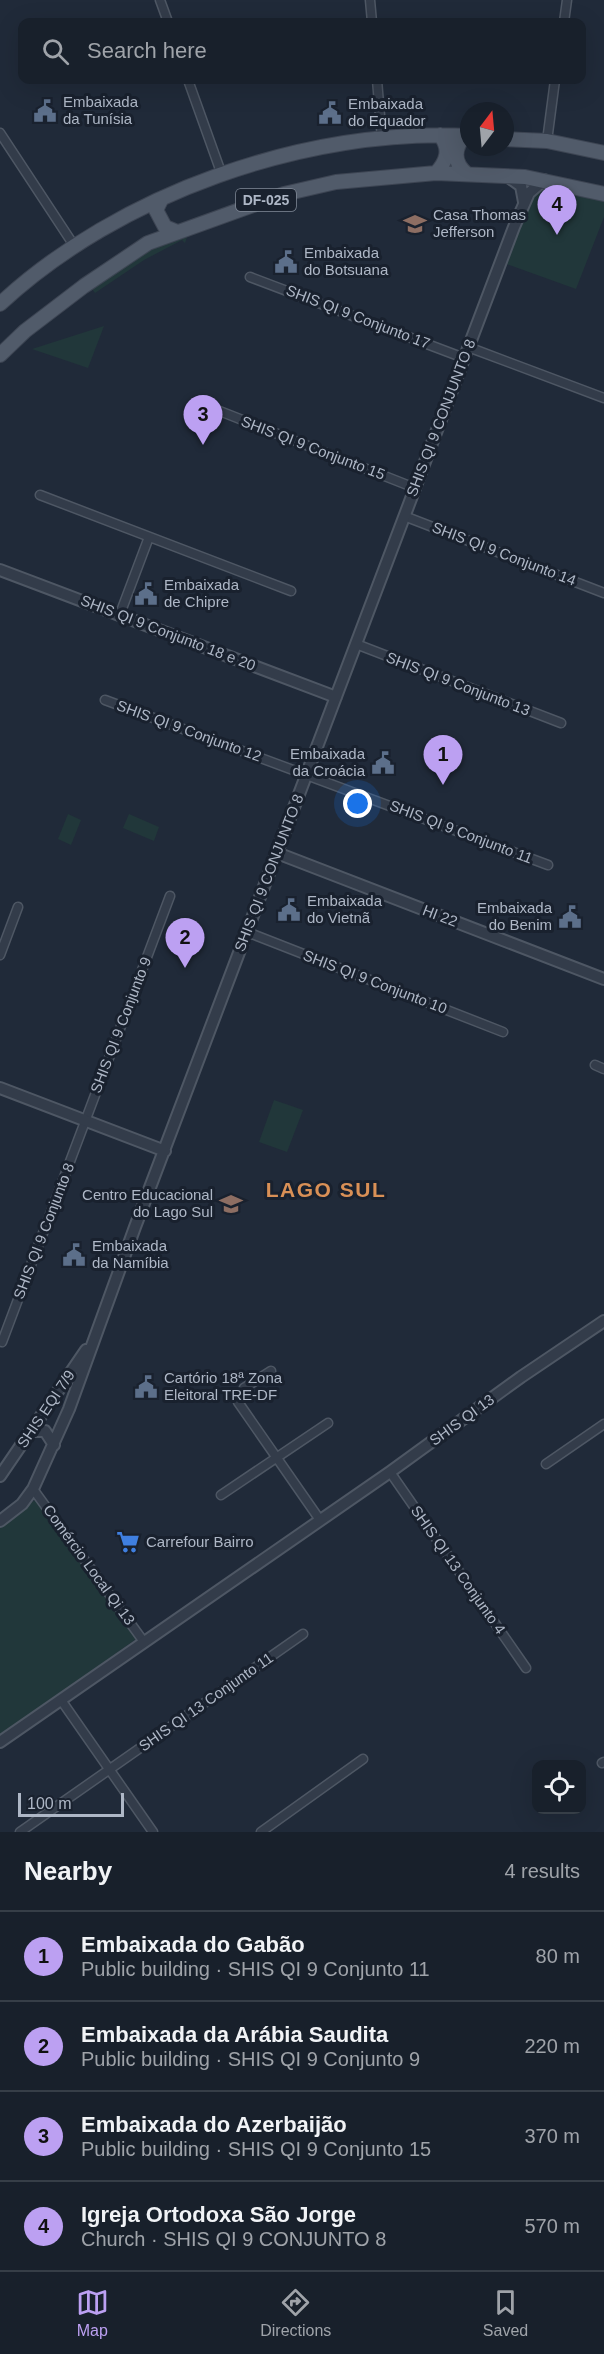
<!DOCTYPE html>
<html lang="en">
<head>
<meta charset="utf-8">
<style>
	:root { --surface:#18202b; --page:#212833; --text:#f1f3f6; --muted:#9fa3a9; --line:#363e47; --accent:#bca0f2 }
	body { margin:0; font-family:Helvetica,sans-serif; background:var(--page); color:var(--text) }
	.controls { position:absolute; right:18px; bottom:18px; display:grid; overflow:hidden; border-radius:12px; box-shadow:0 6px 24px #0002 }
	.controls button { width:54px; height:54px; display:grid; place-items:center; padding:0; border:0; border-bottom:2px solid var(--line); background:var(--surface); color:var(--text); font:30px sans-serif }
	.compass { position:absolute; left:460px; top:102px; width:54px; height:54px; border-radius:50%; background:var(--surface); box-shadow:0 6px 24px #0002; rotate:16deg }
	.scale { position:absolute; left:18px; bottom:15px; width:106px; box-sizing:border-box; padding-left:6px; border:3px solid #aeb7c6; border-top:0; font-size:16px; line-height:21px; white-space:nowrap; color:#aeb7c6; -webkit-text-stroke:4px #19212e; paint-order:stroke }
	.you { position:absolute; left:358px; top:804px; width:21px; height:21px; margin:-15px; border:4px solid #fff; border-radius:50%; background:#1a73e8; box-shadow:0 0 0 9px #1a73e833 }
	.badge { display:grid; place-items:center; width:39px; height:39px; border-radius:50%; background:var(--accent); color:#111; font-size:20px; font-weight:700 }
	.pin { position:absolute; translate:-50% -50px; filter:drop-shadow(0 2px 3px #0008) }
	.pin::after { content:''; position:absolute; top:32px; width:21px; height:18px; background:inherit; clip-path:polygon(0 0,100% 0,50% 100%) }
	.list { margin:0; padding:0; list-style:none }
	h2 { display:flex; justify-content:space-between; align-items:center; height:78px; margin:0; padding:0 24px; font-size:26px }
	h2 small { font-size:20px; font-weight:400; color:var(--muted) }
	.list li { display:grid; grid-template-columns:39px 1fr auto; gap:18px; align-items:center; box-sizing:border-box; height:90px; padding:0 24px; border-top:2px solid var(--line) }
	.list b { display:block; font-size:22px; white-space:nowrap }
	.list p { margin:0; font-size:20px; white-space:nowrap; color:var(--muted) }
	.list em { font-size:20px; font-style:normal; color:var(--muted) }
	.icon { flex:none; width:33px; height:33px; fill:none; stroke:currentColor; stroke-width:2; stroke-linecap:round; stroke-linejoin:round }
	.map { position:relative; flex:none; width:604px; height:1832px; overflow:hidden }
	.search { position:absolute; background:var(--surface); box-shadow:0 6px 24px #0002; left:18px; right:18px; top:18px; height:66px; display:flex; align-items:center; gap:15px; box-sizing:border-box; padding:0 21px; border-radius:12px; color:var(--muted); font-size:22px }
	.sheet { height:438px; background:var(--surface) }
	nav { display:flex; justify-content:space-around; align-items:center; box-sizing:border-box; height:84px; border-top:2px solid var(--line); background:var(--surface); font-size:16px; color:var(--muted) }
	nav a { display:grid; justify-items:center; gap:3px }
	nav .on { color:var(--accent) }
	.map>svg:first-child { display:block }
	.green { fill:#21373a }
	.lines { fill:none; stroke-linecap:round; stroke-linejoin:round }
	.minor-casing { stroke:#4e5764; stroke-width:11 }
	.tertiary-casing { stroke:#4e5764; stroke-width:14 }
	.primary-casing { stroke:#3d4553; stroke-width:16 }
	.minor { stroke:#333c4a; stroke-width:8 }
	.tertiary { stroke:#333c4a; stroke-width:10 }
	.primary { stroke:#515b6a; stroke-width:14 }
	.labels { text-anchor:middle; stroke-width:6; stroke-linejoin:round; paint-order:stroke }
	.shield { fill:#19212e; stroke:#818a98; stroke-width:1.5 }
	.shield-label { font-size:14px; font-weight:bold; fill:#aeb7c6 }
	.poi-label { font-size:15px; fill:#aeb7c6; stroke:#19212e; text-anchor:start }
	.street-label { font-size:15px; fill:#aeb7c6; stroke:#19212e }
	.district-label { font-size:21px; font-weight:bold; letter-spacing:1.5px; fill:#d99056; stroke:#19212e }
</style>
</head>
<body>
<div class="map">
<svg width="604" height="1832" viewBox="0 0 604 1832">
	<rect width="100%" height="100%" fill="#202a39"/>
	<path class="green" d="M538 184 604 199V217L576 289 501 262Z
		M185 234 187 237 185 243 182 240 144 260 95 293 90 286 139 256Z
		M104 326 88 368 32 349Z
		M68 814 81 820 71 845 58 839Z
		M129 814 159 827 154 841 123 828Z
		M274 1100 303 1110 287 1152 259 1142Z
		M35 1500 136 1639 0 1737V1525Z"/>
	<g class="lines">
		<g class="minor-casing">
			<path id="minor" d="M160 0 168 22
				M370 0 372 22
				M564 22 567 0
				M188 80 222 175
				M377 80 382 139
				M0 133 75 247
				M547 141 555 80
				M250 277 464 358
				M468 347 604 398
				M212 408 415 488
				M40 495 291 591
				M404 516 604 593
				M120 614 149 537
				M356 644 561 723
				M105 700 548 865
				M247 932 503 1032
				M0 955 18 907
				M595 1065 604 1069
				M2 1342 170 896
				M271 1371 244 1388 238 1402 320 1520
				M546 1464 604 1424
				M390 1472 526 1668
				M33 1489 144 1642
				M221 1495 328 1423
				M61 1700 153 1832
				M602 1763 604 1762
				M20 1832 303 1634
				M261 1832 363 1759"/>
		</g>
		<g class="tertiary-casing">
			<path id="tertiary" d="M507 176 521 186 524 202
				M0 570 336 697
				M277 853 604 979
				M0 1088 165 1151
				M33 1431H45L54 1445
				M0 1476 86 1350
				M0 1521 22 1504 33 1489 69 1409 135 1227 514 227 529 193 544 180
				M0 1742 390 1472 521 1377 604 1321"/>
		</g>
		<g class="primary-casing">
			<path id="primary" d="M464 136C454 149 453 162 466 173
				M505 139 547 141 604 153
				M436 173C447 161 451 149 440 135
				M161 200 156 210 165 227 177 232
				M0 304C118 194 308 127 469 136
				M0 355 25 331 84 286 148 243 284 194 336 182 436 173 525 177 604 194"/>
		</g>
		<use href="#minor" class="minor"/>
		<use href="#tertiary" class="tertiary"/>
		<use href="#primary" class="primary"/>
	</g>
	<defs>
		<g id="civic-bare" transform="scale(1.8)"><path d="M-.6-6.5H3V-4.5H.6V-3L4-1V1h2V6H-6V1h2V-1L-.6-3ZM-1.2 2.5V6h2.4V2.5Z" fill="#5c6f8a" stroke="#19212e" stroke-width="2.5" paint-order="stroke"/></g>
		<g id="school-bare" transform="scale(1.8)"><path d="M0-5L7-2L0 1L-7-2ZM-4 1L0 2.5L4 1V4Q0 6-4 4Z" fill="#8d6e63" stroke="#19212e" stroke-width="2.5" paint-order="stroke"/></g>
		<g id="supermarket-bare" transform="scale(1.8)"><path d="M-6-5.5h2.5l.6 2H6L4.5 2H-2.5L-4.4-4H-6ZM-1.5 3.2a1.3 1.3 0 1 0 .1 0ZM3 3.2a1.3 1.3 0 1 0 .1 0Z" fill="#3f7fe0" stroke="#19212e" stroke-width="2.5" paint-order="stroke"/></g>
	</defs>
	<g fill-rule="evenodd">
		<use href="#civic-bare" x="45" y="111"/>
		<use href="#civic-bare" x="330" y="113"/>
		<use href="#school-bare" x="415" y="224"/>
		<use href="#civic-bare" x="286" y="262"/>
		<use href="#civic-bare" x="146" y="594"/>
		<use href="#civic-bare" x="383" y="763"/>
		<use href="#civic-bare" x="289" y="910"/>
		<use href="#civic-bare" x="570" y="917"/>
		<use href="#school-bare" x="231" y="1204"/>
		<use href="#civic-bare" x="74" y="1255"/>
		<use href="#civic-bare" x="146" y="1387"/>
		<use href="#supermarket-bare" x="128" y="1542"/>
	</g>
	<g class="labels">
		<rect class="shield" x="236" y="189" width="60" height="22" rx="4.5"/>
		<g class="shield-label">
			<text x="266" y="205">DF-025</text>
		</g>
		<g class="poi-label">
			<text x="63" y="107">Embaixada<tspan x="63" dy="17">da Tunísia</tspan></text>
			<text x="348" y="109">Embaixada<tspan x="348" dy="17">do Equador</tspan></text>
			<text x="433" y="220">Casa Thomas<tspan x="433" dy="17">Jefferson</tspan></text>
			<text x="304" y="258">Embaixada<tspan x="304" dy="17">do Botsuana</tspan></text>
			<text x="164" y="590">Embaixada<tspan x="164" dy="17">de Chipre</tspan></text>
			<text x="365" y="759" text-anchor="end">Embaixada<tspan x="365" dy="17">da Croácia</tspan></text>
			<text x="307" y="906">Embaixada<tspan x="307" dy="17">do Vietnã</tspan></text>
			<text x="552" y="913" text-anchor="end">Embaixada<tspan x="552" dy="17">do Benim</tspan></text>
			<text x="213" y="1200" text-anchor="end">Centro Educacional<tspan x="213" dy="17">do Lago Sul</tspan></text>
			<text x="92" y="1251">Embaixada<tspan x="92" dy="17">da Namíbia</tspan></text>
			<text x="164" y="1383">Cartório 18ª Zona<tspan x="164" dy="17">Eleitoral TRE-DF</tspan></text>
			<text x="146" y="1547">Carrefour Bairro</text>
		</g>
		<g class="street-label">
			<text transform="translate(358 317) rotate(21)" y="5">SHIS QI 9 Conjunto 17</text>
			<text transform="translate(441 418) rotate(-69)" y="5">SHIS QI 9 CONJUNTO 8</text>
			<text transform="translate(313 448) rotate(21)" y="5">SHIS QI 9 Conjunto 15</text>
			<text transform="translate(504 554) rotate(21)" y="5">SHIS QI 9 Conjunto 14</text>
			<text transform="translate(168 633) rotate(21)" y="5">SHIS QI 9 Conjunto 18 e 20</text>
			<text transform="translate(458 684) rotate(21)" y="5">SHIS QI 9 Conjunto 13</text>
			<text transform="translate(189 731) rotate(20)" y="5">SHIS QI 9 Conjunto 12</text>
			<text transform="translate(461 832) rotate(21)" y="5">SHIS QI 9 Conjunto 11</text>
			<text transform="translate(269 873) rotate(-69)" y="5">SHIS QI 9 CONJUNTO 8</text>
			<text transform="translate(440 916) rotate(21)" y="5">HI 22</text>
			<text transform="translate(375 982) rotate(21)" y="5">SHIS QI 9 Conjunto 10</text>
			<text transform="translate(121 1025) rotate(-69)" y="5">SHIS QI 9 Conjunto 9</text>
			<text transform="translate(44 1231) rotate(-69)" y="5">SHIS QI 9 Conjunto 8</text>
			<text transform="translate(46 1409) rotate(-56)" y="5">SHIS EQI 7/9</text>
			<text transform="translate(462 1420) rotate(-36)" y="5">SHIS QI 13</text>
			<text transform="translate(89 1565) rotate(54)" y="5">Comércio Local Qi 13</text>
			<text transform="translate(458 1570) rotate(55)" y="5">SHIS QI 13 Conjunto 4</text>
			<text transform="translate(206 1702) rotate(-35)" y="5">SHIS QI 13 Conjunto 11</text>
		</g>
		<g class="district-label">
			<text x="326" y="1197">LAGO SUL</text>
		</g>
	</g>
</svg>
<div class="controls">
<button><svg class="icon" aria-label="locate" viewBox="0 0 24 24"><circle cx="12" cy="12" r="6"/><path d="M12 2v4M12 18v4M2 12h4M18 12h4"/></svg></button>
</div>
<svg class="compass" viewBox="-18 -18 36 36"><path d="M0-13l5 13h-10z" fill="#e53935"/><path d="M0 13l5-13h-10z" fill="#9fa3a9"/></svg>
<div class="scale">100 m</div>
<div class="you"></div>
<div class="pin badge" style="left:443px;top:785px">1</div>
<div class="pin badge" style="left:185px;top:968px">2</div>
<div class="pin badge" style="left:203px;top:445px">3</div>
<div class="pin badge" style="left:557px;top:235px">4</div>
<div class="search"><svg class="icon" aria-label="search" viewBox="0 0 24 24"><circle cx="10" cy="10" r="6"/><path d="M15 15l6 6"/></svg>Search here</div>
</div>
<section class="sheet">
<h2>Nearby<small>4 results</small></h2>
<ul class="list">
<li><span class="badge">1</span><div><b>Embaixada do Gabão</b><p>Public building · SHIS QI 9 Conjunto 11</p></div><em>80 m</em></li>
<li><span class="badge">2</span><div><b>Embaixada da Arábia Saudita</b><p>Public building · SHIS QI 9 Conjunto 9</p></div><em>220 m</em></li>
<li><span class="badge">3</span><div><b>Embaixada do Azerbaijão</b><p>Public building · SHIS QI 9 Conjunto 15</p></div><em>370 m</em></li>
<li><span class="badge">4</span><div><b>Igreja Ortodoxa São Jorge</b><p>Church · SHIS QI 9 CONJUNTO 8</p></div><em>570 m</em></li>
</ul>
</section>
<nav>
<a class="on"><svg class="icon" aria-label="map" viewBox="0 0 24 24"><path d="M3 6l6-2 6 2 6-2v14l-6 2-6-2-6 2zM9 4v14M15 6v14"/></svg>Map</a>
<a><svg class="icon" aria-label="directions" viewBox="0 0 24 24"><path d="M12 3l9 9-9 9-9-9zM9 14v-3h6M13 9l2 2-2 2"/></svg>Directions</a>
<a><svg class="icon" aria-label="saved" viewBox="0 0 24 24"><path d="M7 4h10v16l-5-4-5 4z"/></svg>Saved</a>
</nav>
</body>
</html>
